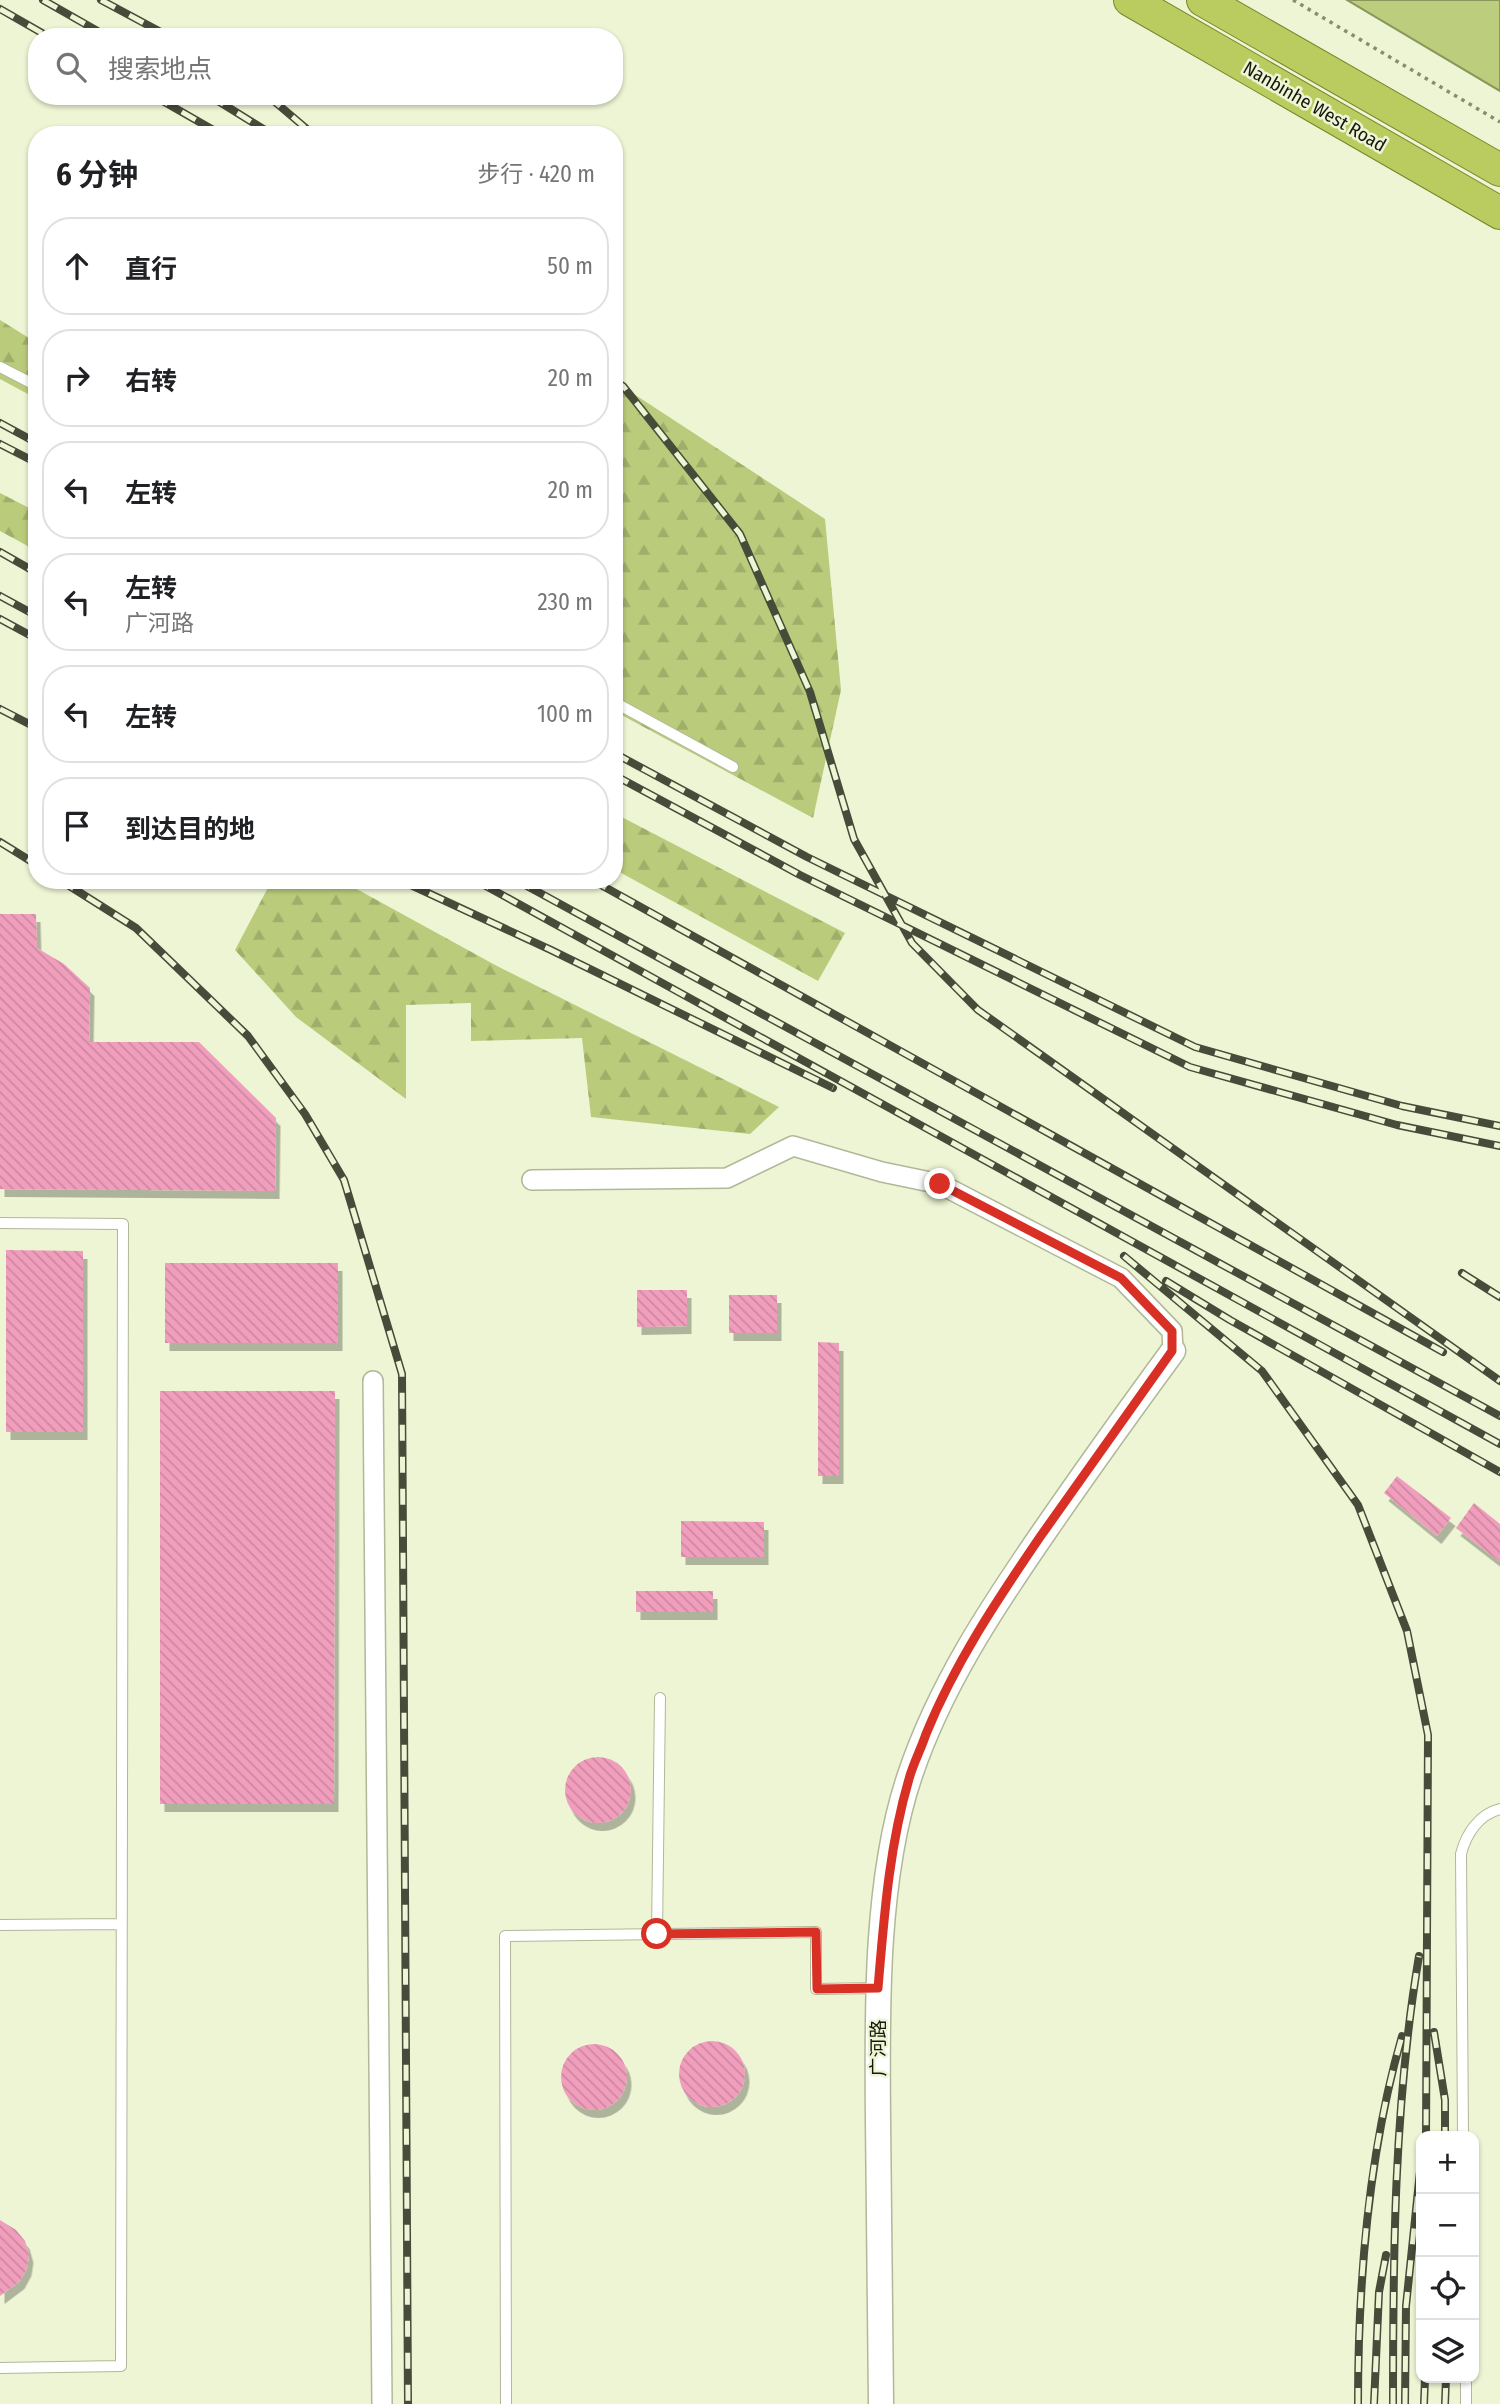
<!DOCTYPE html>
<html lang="zh">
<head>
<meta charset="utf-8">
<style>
	:root { --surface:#fff; --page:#f6f6f6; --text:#202124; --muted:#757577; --line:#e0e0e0 }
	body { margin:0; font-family:"Fira Sans Condensed","Noto Sans SC",sans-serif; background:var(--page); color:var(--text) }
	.controls { position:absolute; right:21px; bottom:21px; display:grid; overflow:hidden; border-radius:14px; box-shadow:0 2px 5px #0004 }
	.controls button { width:63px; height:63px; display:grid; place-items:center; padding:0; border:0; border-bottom:2px solid var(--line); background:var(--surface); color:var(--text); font:35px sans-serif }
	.stop { position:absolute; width:21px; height:21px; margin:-16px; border:5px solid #d93025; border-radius:50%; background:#fff }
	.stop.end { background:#d93025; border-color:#fff; box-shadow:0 2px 7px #0008 }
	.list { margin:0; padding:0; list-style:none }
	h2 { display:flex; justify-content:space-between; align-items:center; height:91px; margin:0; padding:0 28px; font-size:30px }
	h2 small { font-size:23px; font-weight:400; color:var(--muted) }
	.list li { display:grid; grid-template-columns:46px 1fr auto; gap:21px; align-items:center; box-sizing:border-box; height:98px; margin:0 14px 14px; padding:0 14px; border:2px solid var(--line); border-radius:28px }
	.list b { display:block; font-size:26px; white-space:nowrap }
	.list p { margin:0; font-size:23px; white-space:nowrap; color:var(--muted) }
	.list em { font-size:23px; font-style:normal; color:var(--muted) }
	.icon { flex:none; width:38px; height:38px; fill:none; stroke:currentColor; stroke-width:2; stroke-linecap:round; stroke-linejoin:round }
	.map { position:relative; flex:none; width:1500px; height:2404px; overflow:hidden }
	.search { position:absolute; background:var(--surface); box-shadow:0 2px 5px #0004; left:28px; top:28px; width:595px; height:77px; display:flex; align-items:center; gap:18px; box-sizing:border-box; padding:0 24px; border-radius:28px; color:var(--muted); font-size:26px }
	.panel { position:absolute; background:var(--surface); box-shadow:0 2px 5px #0004; left:28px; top:126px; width:595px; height:763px; border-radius:28px }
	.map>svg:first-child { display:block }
	.forest { fill:url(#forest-firs) }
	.water { fill:#bccd7d; stroke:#8a975b; stroke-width:2 }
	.building { fill:url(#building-back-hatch); filter:url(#shadow) }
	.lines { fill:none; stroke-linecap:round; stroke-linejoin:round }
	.service-casing { stroke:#b1b899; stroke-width:12 }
	.minor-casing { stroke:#b1b899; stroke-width:22 }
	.tertiary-casing { stroke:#b1b899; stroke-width:27 }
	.trunk-casing { stroke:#758528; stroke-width:34 }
	.path { stroke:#878c75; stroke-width:3.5; stroke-dasharray:3.5 5; stroke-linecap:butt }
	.service { stroke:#fff; stroke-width:10 }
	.minor { stroke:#fff; stroke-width:19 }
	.tertiary { stroke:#fff; stroke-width:24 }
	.trunk { stroke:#bacc5f; stroke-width:32 }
	.rail-casing { stroke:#474b3a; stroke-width:8 }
	.rail { stroke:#edf5d4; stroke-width:5; stroke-dasharray:16; stroke-linecap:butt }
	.route { stroke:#d93025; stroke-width:9 }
	.labels { text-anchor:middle; stroke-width:5; stroke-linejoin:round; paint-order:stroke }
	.street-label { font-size:19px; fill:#15180c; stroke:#edf5d4 }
</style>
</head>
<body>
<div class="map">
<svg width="1500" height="2404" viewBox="0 0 1500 2404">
	<defs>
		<pattern id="forest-firs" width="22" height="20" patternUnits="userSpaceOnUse" patternTransform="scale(1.75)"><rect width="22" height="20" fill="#bacb7b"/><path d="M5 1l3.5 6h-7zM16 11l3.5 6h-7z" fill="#9fae69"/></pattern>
		<pattern id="building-back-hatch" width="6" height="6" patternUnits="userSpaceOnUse" patternTransform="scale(1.75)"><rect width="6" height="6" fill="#f19ebd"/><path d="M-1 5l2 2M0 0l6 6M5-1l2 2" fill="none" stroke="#ce87a1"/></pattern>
		<filter id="shadow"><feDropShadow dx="4.5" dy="8" stdDeviation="0" flood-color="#0004"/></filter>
	</defs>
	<rect width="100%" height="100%" fill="#edf5d4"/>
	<path class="forest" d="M0 320 37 343V399L0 379Z
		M614 381 825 519 841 690 813 818 614 711Z
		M0 493 37 512V551L0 531Z
		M614 813 845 933 818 981 614 869Z
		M272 880 342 881 497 966 779 1107 750 1134 591 1117 582 1038 471 1041V1003L406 1005V1099L296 1017 235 950Z"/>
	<path class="water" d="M1347 0H1500V91Z"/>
	<path class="building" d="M0 914H36L37 948 64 964 90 988 89 1042H199L276 1118 275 1191 0 1189Z
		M6 1250 83 1251V1432H6Z
		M165 1263H338V1343H165Z
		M637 1290H687V1326L637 1327Z
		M729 1295H777V1333H729Z
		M818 1342 839 1343V1476H818Z
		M160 1391H335L334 1804H160Z
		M1397 1476 1451 1518 1437 1536 1384 1493Z
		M1474 1503 1500 1524V1562L1456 1528Z
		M681 1521 764 1522V1557H681Z
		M636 1591H713V1612H636Z
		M565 1790a33 33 0 1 1 66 0a33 33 0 1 1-66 0Z
		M679 2074a33 33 0 1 1 66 0a33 33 0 1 1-66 0Z
		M561 2077a33 33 0 1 1 66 0a33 33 0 1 1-66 0Z
		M0 2220 16 2230 25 2241 29 2255 27 2268 20 2281 0 2296Z"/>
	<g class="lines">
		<g class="service-casing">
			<path id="service" d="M0 367 37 386
				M614 702 733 767
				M0 1223 123 1224 121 2366 0 2368
				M0 1925 120 1924
				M657 1934 660 1698
				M1463 2136 1461 1854C1466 1834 1479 1814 1500 1809
				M1466 2378V2404
				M506 2404 505 1936 816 1932V1989L878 1988"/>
		</g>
		<g class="minor-casing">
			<path id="minor" d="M532 1180 727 1178 793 1146 882 1172 940 1184 1121 1278 1172 1331 1173 1351
				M373 1381 382 2404"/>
		</g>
		<g class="tertiary-casing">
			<path id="tertiary" d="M881 2404C880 2309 879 2214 878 2120 877 2012 875 1878 910 1775 940 1686 991 1609 1044 1532 1086 1471 1129 1411 1173 1351"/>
		</g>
		<g class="trunk-casing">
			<path id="trunk" d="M1130 0 1500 213
				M1203 0 1500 170"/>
		</g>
		<path class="path" d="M1293 0 1500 122"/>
		<use href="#service" class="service"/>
		<use href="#minor" class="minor"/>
		<use href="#tertiary" class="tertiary"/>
		<use href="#trunk" class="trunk"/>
		<g class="rail-casing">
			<path id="rail" d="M43 0 108 37
				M101 0 170 37
				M0 9 49 37
				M154 96 222 135
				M210 96 273 135
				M268 96 314 135
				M614 380 623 386 740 534 810 692 854 839 912 943 978 1010 1500 1381
				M0 423 37 443
				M0 444 37 463
				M0 552 37 573
				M0 596 37 616
				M0 619 37 639
				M0 709 37 728
				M614 753 807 857 1195 1047 1402 1106 1500 1126
				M614 775 800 875 1190 1067 1397 1125 1500 1146
				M0 842 37 865
				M60 880 136 928 248 1036 305 1114 344 1180 402 1374 408 2404
				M400 880 551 950 833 1088
				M475 880 1500 1444
				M516 880 1500 1416
				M592 880 1443 1352
				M1124 1256 1262 1371 1358 1505 1407 1631 1428 1735 1426 2136
				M1462 1273 1500 1297
				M1166 1281 1230 1320 1500 1472
				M1434 2032 1445 2100V2136
				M1358 2404C1358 2281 1368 2154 1402 2036
				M1374 2404 1379 2292 1386 2255
				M1393 2404C1393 2255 1394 2104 1419 1956
				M1405 2404 1406 2306 1421 2162
				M1424 2404 1425 2378
				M1445 2404 1446 2378"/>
		</g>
		<use href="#rail" class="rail"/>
	</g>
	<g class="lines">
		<path class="route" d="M657 1934 816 1932 817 1989 878 1988C884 1918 889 1847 909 1779 913 1764 921 1749 926 1734 955 1663 997 1600 1040 1537 1084 1475 1128 1413 1172 1351V1331L1121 1278 940 1184"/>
	</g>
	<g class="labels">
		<g class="street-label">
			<text transform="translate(1315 106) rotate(30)" y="7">Nanbinhe West Road</text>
			<text transform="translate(878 2048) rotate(-90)" y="7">广河路</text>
		</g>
	</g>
</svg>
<div class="controls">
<button>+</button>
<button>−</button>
<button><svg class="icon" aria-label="locate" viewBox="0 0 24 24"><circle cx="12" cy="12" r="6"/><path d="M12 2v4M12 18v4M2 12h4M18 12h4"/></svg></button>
<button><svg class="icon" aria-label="layers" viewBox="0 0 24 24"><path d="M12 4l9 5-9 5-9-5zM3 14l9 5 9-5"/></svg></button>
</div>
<div class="stop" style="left:657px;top:1934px"></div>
<div class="stop end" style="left:940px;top:1184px"></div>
<div class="search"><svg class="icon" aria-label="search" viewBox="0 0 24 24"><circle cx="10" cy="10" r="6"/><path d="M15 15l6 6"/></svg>搜索地点</div>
<section class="panel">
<h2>6 分钟<small>步行 · 420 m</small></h2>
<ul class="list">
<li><svg class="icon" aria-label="ahead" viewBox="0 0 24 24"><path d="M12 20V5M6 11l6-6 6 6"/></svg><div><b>直行</b></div><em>50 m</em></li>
<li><svg class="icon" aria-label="right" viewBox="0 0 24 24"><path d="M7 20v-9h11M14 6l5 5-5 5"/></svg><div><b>右转</b></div><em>20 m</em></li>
<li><svg class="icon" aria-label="left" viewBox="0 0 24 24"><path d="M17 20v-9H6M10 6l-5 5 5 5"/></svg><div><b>左转</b></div><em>20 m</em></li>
<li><svg class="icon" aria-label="left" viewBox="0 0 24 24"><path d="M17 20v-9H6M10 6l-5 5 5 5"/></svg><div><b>左转</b><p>广河路</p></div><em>230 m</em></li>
<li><svg class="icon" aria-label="left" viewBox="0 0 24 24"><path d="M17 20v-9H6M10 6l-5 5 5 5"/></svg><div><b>左转</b></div><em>100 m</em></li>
<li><svg class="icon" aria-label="arrive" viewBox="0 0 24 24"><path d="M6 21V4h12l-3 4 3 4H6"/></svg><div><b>到达目的地</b></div></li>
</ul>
</section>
</div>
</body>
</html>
